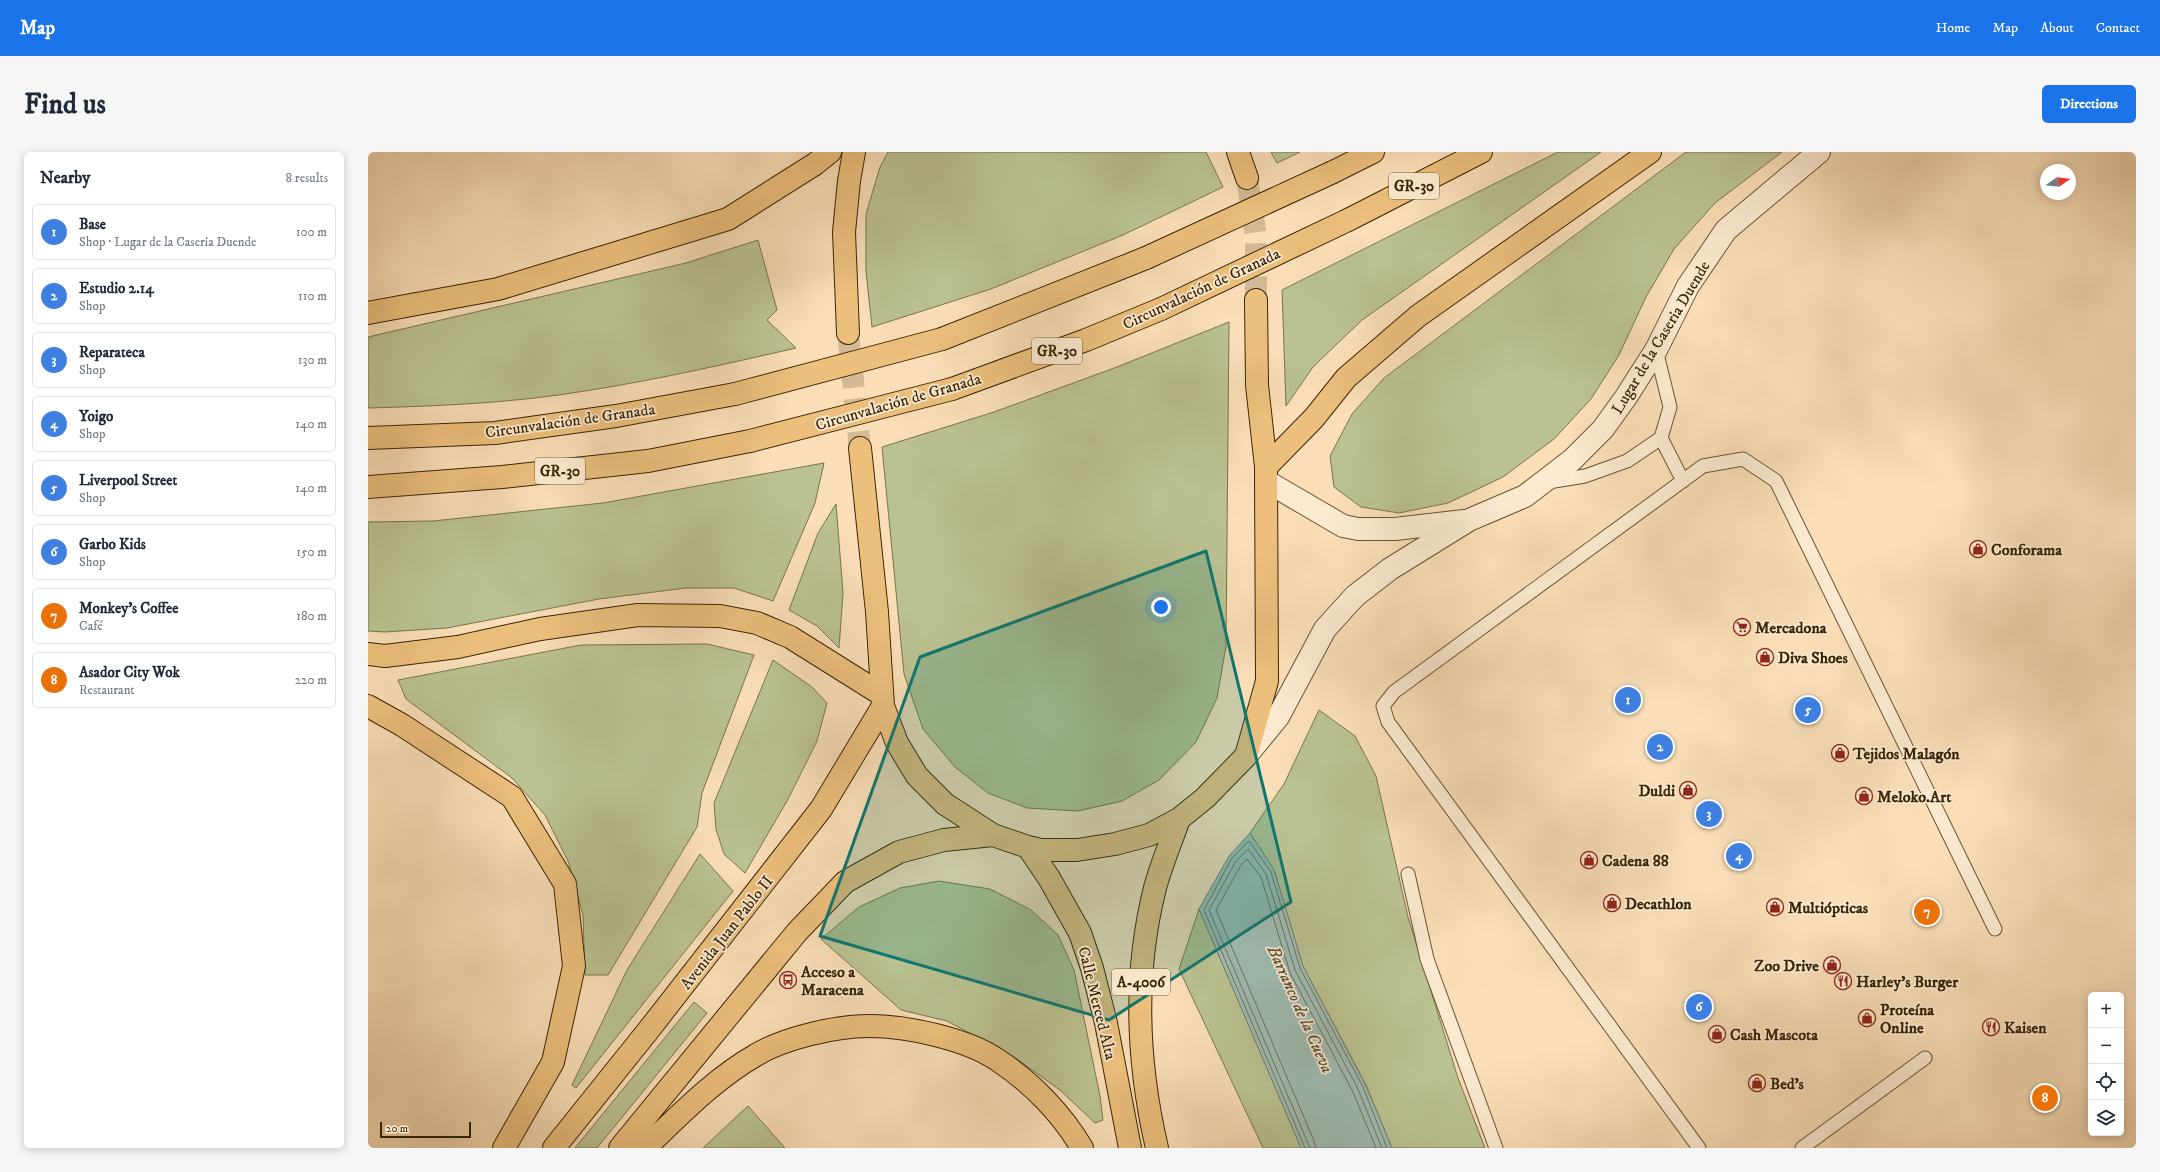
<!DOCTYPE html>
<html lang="en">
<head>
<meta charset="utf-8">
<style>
	:root { --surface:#fff; --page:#f6f6f7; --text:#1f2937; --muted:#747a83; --line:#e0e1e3; --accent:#1a73e8 }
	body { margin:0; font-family:"IM FELL DW Pica",serif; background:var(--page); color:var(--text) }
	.controls { position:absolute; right:12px; bottom:12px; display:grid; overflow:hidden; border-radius:6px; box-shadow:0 2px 10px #0003 }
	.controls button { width:36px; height:36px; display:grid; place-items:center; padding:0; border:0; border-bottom:1px solid var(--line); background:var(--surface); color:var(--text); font:20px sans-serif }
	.compass { position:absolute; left:1672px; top:12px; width:36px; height:36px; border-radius:50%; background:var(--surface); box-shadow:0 2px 10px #0003; rotate:76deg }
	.scale { position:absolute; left:12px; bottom:10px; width:91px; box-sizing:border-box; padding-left:4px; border:2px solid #392507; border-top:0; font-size:11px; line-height:14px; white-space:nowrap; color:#392507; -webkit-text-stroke:3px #fbead0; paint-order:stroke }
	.you { position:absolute; left:793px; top:455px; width:14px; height:14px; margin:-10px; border:3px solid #fff; border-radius:50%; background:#1a73e8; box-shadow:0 0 0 6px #1a73e833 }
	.badge { display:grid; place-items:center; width:26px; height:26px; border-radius:50%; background:var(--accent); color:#fff; font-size:13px; font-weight:700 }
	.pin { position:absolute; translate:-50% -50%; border:2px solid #fff; box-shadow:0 1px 4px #0006 }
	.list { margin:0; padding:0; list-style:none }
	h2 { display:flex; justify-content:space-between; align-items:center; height:52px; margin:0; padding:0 16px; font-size:17px }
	h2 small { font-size:13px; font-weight:400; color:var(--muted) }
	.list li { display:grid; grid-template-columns:26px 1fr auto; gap:12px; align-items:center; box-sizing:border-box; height:56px; margin:0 8px 8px; padding:0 8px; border:1px solid var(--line); border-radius:6px }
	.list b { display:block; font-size:15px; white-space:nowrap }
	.list p { margin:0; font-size:13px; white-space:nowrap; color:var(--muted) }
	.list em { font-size:13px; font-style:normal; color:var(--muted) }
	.icon { flex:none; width:22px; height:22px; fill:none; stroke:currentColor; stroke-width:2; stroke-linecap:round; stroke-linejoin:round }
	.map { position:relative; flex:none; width:1768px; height:996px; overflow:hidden; border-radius:6px }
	header { display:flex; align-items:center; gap:24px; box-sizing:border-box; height:56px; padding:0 20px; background:var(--accent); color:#fff }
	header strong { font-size:19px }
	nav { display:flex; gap:22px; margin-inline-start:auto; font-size:14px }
	.intro { display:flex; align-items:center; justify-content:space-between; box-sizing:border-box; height:96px; padding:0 24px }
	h1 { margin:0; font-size:28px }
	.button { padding:10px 18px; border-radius:6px; background:var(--accent); color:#fff; font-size:14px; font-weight:700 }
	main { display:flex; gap:24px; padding:0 24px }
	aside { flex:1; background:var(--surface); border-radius:6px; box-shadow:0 2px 10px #0003 }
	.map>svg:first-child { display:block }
	.green { fill:#bac291; stroke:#7a744c }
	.water { fill:#9ebcb3; stroke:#76806e }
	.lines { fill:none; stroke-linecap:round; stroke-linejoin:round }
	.shore { stroke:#6c705d; stroke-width:1 }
	.primary-tunnel { stroke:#d3b994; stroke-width:22; stroke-dasharray:22 11; stroke-linecap:butt }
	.lane-casing { stroke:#695333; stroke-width:15 }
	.street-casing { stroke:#695333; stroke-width:24 }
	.primary-casing { stroke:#392507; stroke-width:24 }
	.highway-casing { stroke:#392507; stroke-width:24 }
	.lane { stroke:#fbead0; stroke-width:13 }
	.street { stroke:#fbead0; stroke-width:22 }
	.primary { stroke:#ecbf7c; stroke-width:22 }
	.highway { stroke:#ecbf7c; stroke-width:22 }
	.highway-bridge-casing { stroke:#392507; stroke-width:24; stroke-linecap:butt }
	.highway-bridge { stroke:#ecbf7c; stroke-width:22 }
	.marked { fill:#0f766e; fill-opacity:0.2; stroke:#0f766e; stroke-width:3; stroke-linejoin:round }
	.labels { text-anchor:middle; stroke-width:3.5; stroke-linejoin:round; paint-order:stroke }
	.shield { fill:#fbead0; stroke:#736043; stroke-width:1 }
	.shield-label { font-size:15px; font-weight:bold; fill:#392507 }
	.street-label { font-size:16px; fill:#392507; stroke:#fbead0 }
	.poi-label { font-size:16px; font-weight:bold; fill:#392507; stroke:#fbead0; text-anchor:start }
	.water-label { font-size:17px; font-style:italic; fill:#57523b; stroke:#fbead0 }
</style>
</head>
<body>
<header>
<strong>Map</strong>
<nav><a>Home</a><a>Map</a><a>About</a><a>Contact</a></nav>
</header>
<div class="intro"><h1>Find us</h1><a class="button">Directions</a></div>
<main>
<aside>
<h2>Nearby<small>8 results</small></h2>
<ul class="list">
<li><span class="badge" style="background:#3f7fe0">1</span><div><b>Base</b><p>Shop · Lugar de la Caseria Duende</p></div><em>100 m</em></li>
<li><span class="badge" style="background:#3f7fe0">2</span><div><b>Estudio 2.14</b><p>Shop</p></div><em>110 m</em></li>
<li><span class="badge" style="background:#3f7fe0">3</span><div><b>Reparateca</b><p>Shop</p></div><em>130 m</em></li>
<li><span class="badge" style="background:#3f7fe0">4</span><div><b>Yoigo</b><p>Shop</p></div><em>140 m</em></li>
<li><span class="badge" style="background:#3f7fe0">5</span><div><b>Liverpool Street</b><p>Shop</p></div><em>140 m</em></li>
<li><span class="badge" style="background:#3f7fe0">6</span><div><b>Garbo Kids</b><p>Shop</p></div><em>150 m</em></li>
<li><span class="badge" style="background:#e8710a">7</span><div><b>Monkey's Coffee</b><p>Café</p></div><em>180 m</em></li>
<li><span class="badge" style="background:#e8710a">8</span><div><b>Asador City Wok</b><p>Restaurant</p></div><em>220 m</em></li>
</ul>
</aside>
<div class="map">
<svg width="1768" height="996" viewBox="0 0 1768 996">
	<rect width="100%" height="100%" fill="#f9deb7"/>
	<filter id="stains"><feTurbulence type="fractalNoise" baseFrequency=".005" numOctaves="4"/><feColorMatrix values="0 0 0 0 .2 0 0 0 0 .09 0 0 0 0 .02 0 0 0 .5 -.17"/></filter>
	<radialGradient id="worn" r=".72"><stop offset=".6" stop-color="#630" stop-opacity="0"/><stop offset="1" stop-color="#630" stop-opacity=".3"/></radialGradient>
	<path class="green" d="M520 0H838L855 35 755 83 623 137 504 175 498 119V62L512 15Z
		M903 0H932L909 11Z
		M1190 0H1233L994 168 945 215 918 254 914 138Z
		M1318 0H1414L1347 51 1306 97 1278 145 1251 203 1223 247 1186 287 1135 325 1080 351 1031 361 993 355 966 335 962 304 984 262 1016 226Z
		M390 88 409 158 399 168 428 196C358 212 288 228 217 239 145 251 73 254 0 256V185L318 111Z
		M861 170 858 494 849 546 828 590 791 628 754 649 710 659 659 656 620 641 587 615 555 577 536 522 514 295 626 260 749 215Z
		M456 311 447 351 405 449 366 436H318L231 447 79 476 17 480 0 479V370L65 369 235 351Z
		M468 352 475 441 471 496 449 474 421 458 450 381Z
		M339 492 386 503 334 641 329 675 240 823H217L215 763 200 709 177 663 144 626 38 547 30 528 213 493Z
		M405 508 444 535 459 551 449 589 419 649 377 721 356 702 348 677 346 651Z
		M951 558 987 584 1008 624 1040 765 1090 926 1117 996H1024L998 933 935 814 906 718 882 681 916 632Z
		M332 702 365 739 208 936 204 933 259 818Z
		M571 729 622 737 663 758 690 783 706 818 732 944 735 968 727 971 693 939 645 904 579 869 533 858 453 787 491 755 532 736Z
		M831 757 933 996H895L811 817Z
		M326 850 339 861 229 996H207Z
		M380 954 417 996H335Z"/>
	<path class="water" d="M882 681 906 718 935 814 998 934 1024 996H933L831 757 861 704Z"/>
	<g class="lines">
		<path class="shore" d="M937 996 836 758 864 706 881 689 903 720 932 816 995 935 1019 996
			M942 996 841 758 868 709 880 697 898 722 927 818 990 937 1014 996
			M948 996 946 989 848 758 873 713 879 707 893 725 922 821 985 940 1008 996"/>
		<path class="primary-tunnel" d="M879 26 888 85V148
			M480 181 492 296"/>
		<g class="lane-casing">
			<path id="lane" d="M1293 286 1315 329
				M1180 330 1217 324 1259 309 1293 286 1302 255 1288 198
				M1040 722 1059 807 1128 996
				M1331 996 1020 570 1015 554 1026 540 1335 314 1375 307 1408 329 1627 777
				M1434 996 1557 906"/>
		</g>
		<g class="street-casing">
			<path id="street" d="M898 329 975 374 990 377H1027L1096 369
				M878 604 910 565 957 477 987 444 1022 417 1101 368 1157 344 1204 308 1235 277 1258 245 1288 198 1320 134 1358 78 1451 0"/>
		</g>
		<g class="primary-casing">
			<path id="primary" d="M870 0 879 26
				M480 181 476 80 481 29 486 0
				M492 296 509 460 515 554 529 591 549 624 577 652 625 683 660 695 673 698H709L747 692 781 683 811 667 837 646 878 604 899 529 898 315 889 233 888 148
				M660 695 681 726 712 781 724 816 738 871 762 996
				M186 996 279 880 453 657 515 554
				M252 996 429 780 477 730 531 700 576 688 625 683
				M277 996C312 963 346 927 388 903 416 886 468 874 501 874 539 874 600 887 631 909 664 931 694 962 714 996
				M789 996C769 910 765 823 787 736 793 713 803 690 811 667"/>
		</g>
		<g class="highway-casing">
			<path id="highway" d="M965 20 1005 0
				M980 68 1113 0
				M0 161 130 137 360 67 447 12 462 0
				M574 187 778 106
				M584 237 718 188 793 157
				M0 286 127 281 248 264 367 242
				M898 315 946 266 978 226 1050 164 1282 0
				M0 335 134 325 280 309 382 289
				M0 502 17 504 90 495 172 477 270 463 352 464 389 471 422 485 513 542
				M0 554 34 573 144 645 197 732 206 814 185 910 136 996"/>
		</g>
		<use href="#lane" class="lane"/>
		<use href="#street" class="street"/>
		<use href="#primary" class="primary"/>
		<use href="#highway" class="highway"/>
		<g class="highway-bridge-casing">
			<path id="highway-bridge" d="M778 106 965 20
				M793 157 980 68
				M367 242 574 187
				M382 289 584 237"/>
		</g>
		<use href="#highway-bridge" class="highway-bridge"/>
	</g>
	<path class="marked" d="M838 399 923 750 741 868 452 784 552 505Z"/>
	<defs>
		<g id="shop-ring" transform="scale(0.9)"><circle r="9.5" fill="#fbead0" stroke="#8f2418" stroke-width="1.5"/><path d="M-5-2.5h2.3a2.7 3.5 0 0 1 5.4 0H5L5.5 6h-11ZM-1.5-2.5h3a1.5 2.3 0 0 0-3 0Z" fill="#8f2418"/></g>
		<g id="supermarket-ring" transform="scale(0.9)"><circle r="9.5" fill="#fbead0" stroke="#8f2418" stroke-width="1.5"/><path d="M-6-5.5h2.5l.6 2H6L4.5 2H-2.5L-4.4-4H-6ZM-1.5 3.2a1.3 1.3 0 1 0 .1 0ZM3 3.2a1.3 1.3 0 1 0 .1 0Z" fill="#8f2418"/></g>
		<g id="bus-ring" transform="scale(0.9)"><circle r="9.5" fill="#fbead0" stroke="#8f2418" stroke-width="1.5"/><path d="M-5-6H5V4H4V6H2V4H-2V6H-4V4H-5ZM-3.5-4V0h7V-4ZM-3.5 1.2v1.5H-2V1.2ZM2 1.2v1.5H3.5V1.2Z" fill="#8f2418"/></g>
		<g id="restaurant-ring" transform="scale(0.9)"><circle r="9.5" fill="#fbead0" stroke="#8f2418" stroke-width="1.5"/><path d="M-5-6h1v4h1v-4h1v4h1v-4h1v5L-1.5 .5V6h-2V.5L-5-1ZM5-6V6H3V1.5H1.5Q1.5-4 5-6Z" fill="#8f2418"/></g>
	</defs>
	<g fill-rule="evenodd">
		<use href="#shop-ring" x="1610" y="397"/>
		<use href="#supermarket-ring" x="1374" y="475"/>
		<use href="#shop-ring" x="1397" y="505"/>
		<use href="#shop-ring" x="1472" y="601"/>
		<use href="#shop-ring" x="1320" y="638"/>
		<use href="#shop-ring" x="1496" y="644"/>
		<use href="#shop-ring" x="1221" y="708"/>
		<use href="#shop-ring" x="1244" y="751"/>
		<use href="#shop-ring" x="1407" y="755"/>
		<use href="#shop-ring" x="1464" y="813"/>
		<use href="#bus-ring" x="420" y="828"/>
		<use href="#restaurant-ring" x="1475" y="829"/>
		<use href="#shop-ring" x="1499" y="866"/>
		<use href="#restaurant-ring" x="1623" y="875"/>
		<use href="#shop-ring" x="1349" y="882"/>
		<use href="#shop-ring" x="1389" y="931"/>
	</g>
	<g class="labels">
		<g class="shield">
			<rect x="1021" y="21" width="50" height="26" rx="3"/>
			<rect x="664" y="186" width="50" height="26" rx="3"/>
			<rect x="167" y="306" width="50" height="26" rx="3"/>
			<rect x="744" y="817" width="58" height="26" rx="3"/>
		</g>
		<g class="shield-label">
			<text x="1046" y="39">GR-30</text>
			<text x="689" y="204">GR-30</text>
			<text x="192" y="324">GR-30</text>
			<text x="773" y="835">A-4006</text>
		</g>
		<g class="street-label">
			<text transform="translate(833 136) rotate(-25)" y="6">Circunvalación de Granada</text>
			<text transform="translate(1292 185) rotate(-59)" y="6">Lugar de la Caseria Duende</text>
			<text transform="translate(530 249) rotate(-16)" y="6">Circunvalación de Granada</text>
			<text transform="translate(202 268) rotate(-8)" y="6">Circunvalación de Granada</text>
			<text transform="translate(358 780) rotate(-52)" y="6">Avenida Juan Pablo II</text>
			<text transform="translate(730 851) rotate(76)" y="6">Calle Merced Alta</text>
		</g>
		<g class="poi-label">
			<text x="1623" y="403">Conforama</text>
			<text x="1387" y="481">Mercadona</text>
			<text x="1410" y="511">Diva Shoes</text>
			<text x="1485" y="607">Tejidos Malagón</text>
			<text x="1307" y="644" text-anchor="end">Duldi</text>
			<text x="1509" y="650">Meloko.Art</text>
			<text x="1234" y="714">Cadena 88</text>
			<text x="1257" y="757">Decathlon</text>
			<text x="1420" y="761">Multiópticas</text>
			<text x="1451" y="819" text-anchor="end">Zoo Drive</text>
			<text x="433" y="825">Acceso a<tspan x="433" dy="18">Maracena</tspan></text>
			<text x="1488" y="835">Harley's Burger</text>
			<text x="1512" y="863">Proteína<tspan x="1512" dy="18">Online</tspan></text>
			<text x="1636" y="881">Kaisen</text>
			<text x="1362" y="888">Cash Mascota</text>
			<text x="1402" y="937">Bed's</text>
		</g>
		<g class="water-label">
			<text transform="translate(933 857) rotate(66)" y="6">Barranco de la Cueva</text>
		</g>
	</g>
	<rect width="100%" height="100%" filter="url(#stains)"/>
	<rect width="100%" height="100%" fill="url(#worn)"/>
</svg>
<div class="controls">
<button>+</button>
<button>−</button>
<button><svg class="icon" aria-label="locate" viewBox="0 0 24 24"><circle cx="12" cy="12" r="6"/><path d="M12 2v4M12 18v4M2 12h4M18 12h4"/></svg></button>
<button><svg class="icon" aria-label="layers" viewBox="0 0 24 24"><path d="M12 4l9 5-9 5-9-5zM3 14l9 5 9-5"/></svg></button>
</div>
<svg class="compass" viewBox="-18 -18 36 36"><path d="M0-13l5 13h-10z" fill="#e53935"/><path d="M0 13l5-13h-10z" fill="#747a83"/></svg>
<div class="scale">20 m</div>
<div class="you"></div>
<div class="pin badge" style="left:1260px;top:548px;background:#3f7fe0">1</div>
<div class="pin badge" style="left:1292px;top:595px;background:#3f7fe0">2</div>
<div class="pin badge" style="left:1341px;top:662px;background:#3f7fe0">3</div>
<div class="pin badge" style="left:1371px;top:704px;background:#3f7fe0">4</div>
<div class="pin badge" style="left:1440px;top:558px;background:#3f7fe0">5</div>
<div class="pin badge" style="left:1331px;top:855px;background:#3f7fe0">6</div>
<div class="pin badge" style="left:1559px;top:760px;background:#e8710a">7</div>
<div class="pin badge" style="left:1677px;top:946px;background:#e8710a">8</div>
</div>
</main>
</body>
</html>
